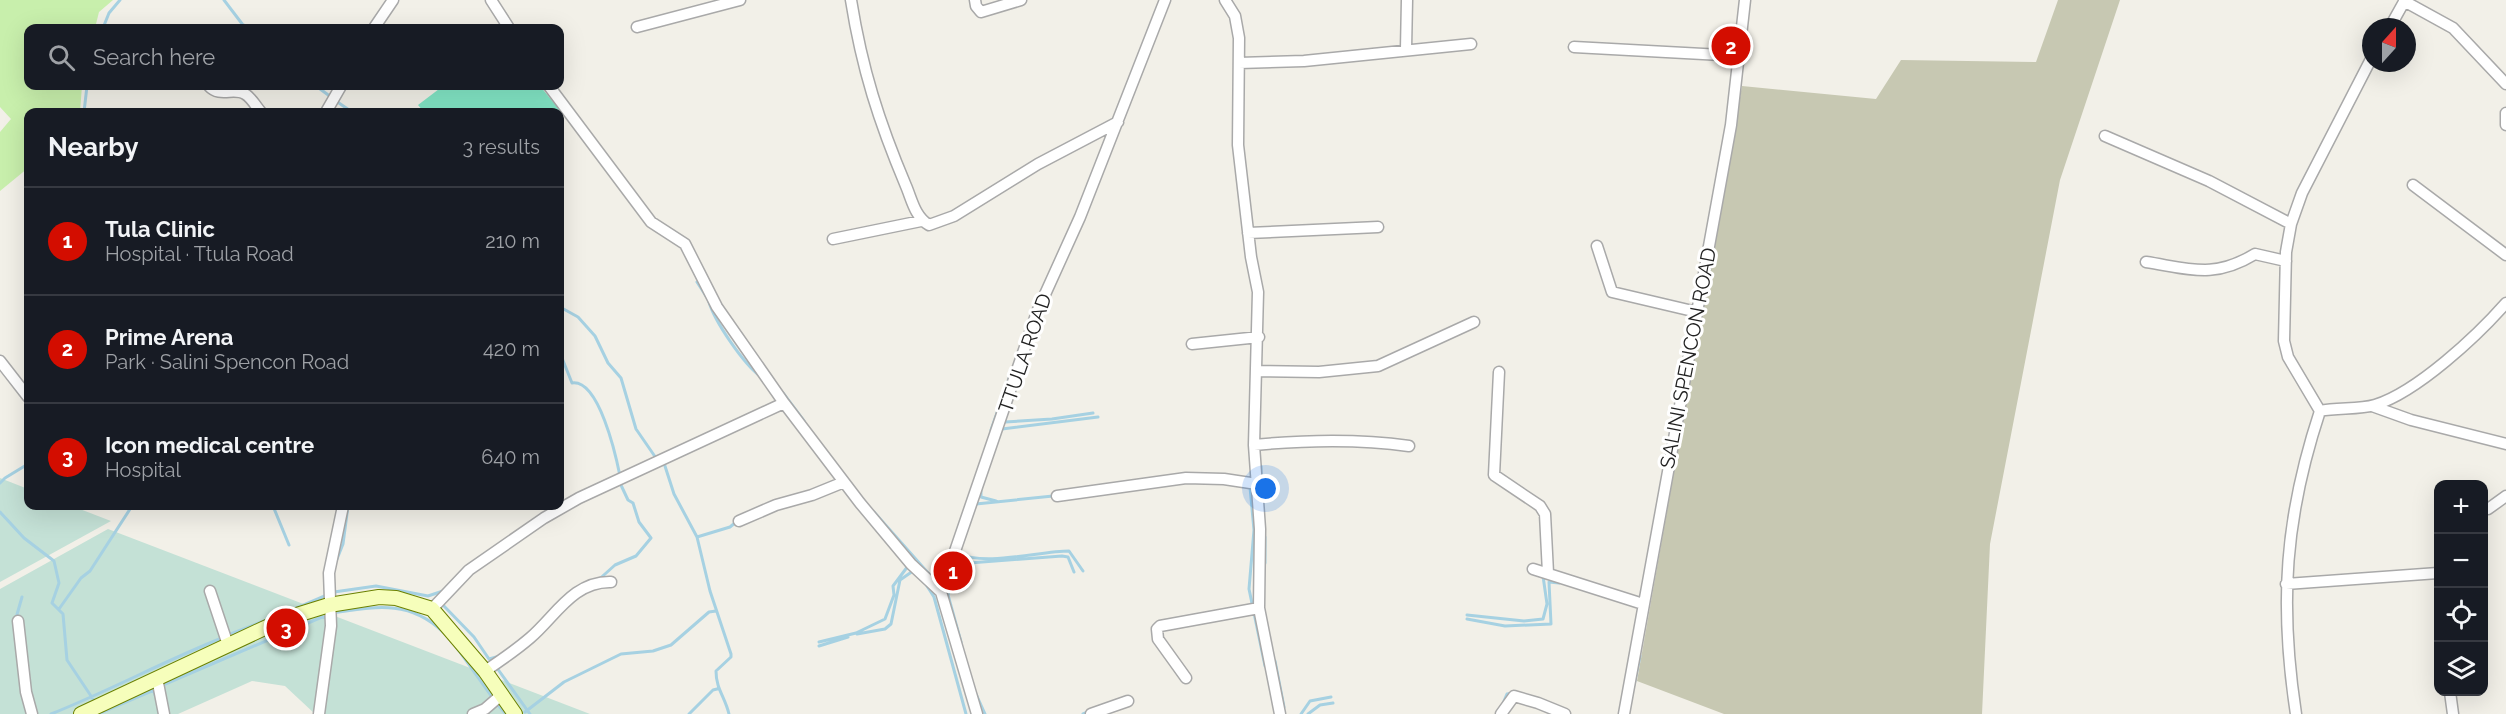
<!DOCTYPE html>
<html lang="en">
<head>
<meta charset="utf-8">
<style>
	:root { --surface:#171b24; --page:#242831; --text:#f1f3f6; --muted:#9ea1a6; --line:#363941; --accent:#d30d00 }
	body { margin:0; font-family:Raleway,sans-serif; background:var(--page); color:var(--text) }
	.controls { position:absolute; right:18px; bottom:18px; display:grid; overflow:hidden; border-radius:12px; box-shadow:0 6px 24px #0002 }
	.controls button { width:54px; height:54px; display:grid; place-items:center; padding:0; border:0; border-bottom:2px solid var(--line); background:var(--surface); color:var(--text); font:30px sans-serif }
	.compass { position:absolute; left:2362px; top:18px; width:54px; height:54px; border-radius:50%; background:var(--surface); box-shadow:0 6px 24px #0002; rotate:21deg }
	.you { position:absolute; left:1266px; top:489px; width:21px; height:21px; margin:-15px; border:4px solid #fff; border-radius:50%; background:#1a73e8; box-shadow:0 0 0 9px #1a73e833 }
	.badge { display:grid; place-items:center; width:39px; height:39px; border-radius:50%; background:var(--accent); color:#fff; font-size:20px; font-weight:700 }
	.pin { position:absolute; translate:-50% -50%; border:3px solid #fff; box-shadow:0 2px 6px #0006 }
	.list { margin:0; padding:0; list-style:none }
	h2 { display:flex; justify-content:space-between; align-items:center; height:78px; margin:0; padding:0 24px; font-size:26px }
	h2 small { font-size:20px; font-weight:400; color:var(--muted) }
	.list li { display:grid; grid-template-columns:39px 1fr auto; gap:18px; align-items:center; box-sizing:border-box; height:108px; padding:0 24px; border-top:2px solid var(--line) }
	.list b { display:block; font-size:22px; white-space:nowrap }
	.list p { margin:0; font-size:20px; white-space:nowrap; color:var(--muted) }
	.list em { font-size:20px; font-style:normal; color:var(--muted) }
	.icon { flex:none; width:33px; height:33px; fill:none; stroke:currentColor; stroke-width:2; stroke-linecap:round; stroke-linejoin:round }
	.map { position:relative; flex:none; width:2506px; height:714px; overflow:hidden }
	.search { position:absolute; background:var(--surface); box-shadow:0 6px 24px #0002; left:24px; top:24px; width:540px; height:66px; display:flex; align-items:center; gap:15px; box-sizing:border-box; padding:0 21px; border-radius:12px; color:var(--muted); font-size:22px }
	.panel { position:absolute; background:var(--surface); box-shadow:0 6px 24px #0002; left:24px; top:108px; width:540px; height:402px; border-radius:12px }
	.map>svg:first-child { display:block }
	.construction { fill:#c7c8b2 }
	.grass { fill:#c8efac }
	.wetland { fill:#c4e1d6 }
	.pitch { fill:#82e5c5 }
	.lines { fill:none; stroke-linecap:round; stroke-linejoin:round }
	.stream { stroke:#a6d1e2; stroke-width:3 }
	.street-casing { stroke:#a9a9a9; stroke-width:13 }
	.secondary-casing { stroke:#6b8100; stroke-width:16 }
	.street { stroke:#fff; stroke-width:10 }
	.secondary { stroke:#f6febb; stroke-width:14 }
	.labels { text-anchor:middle; stroke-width:6; stroke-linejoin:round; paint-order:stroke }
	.street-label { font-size:20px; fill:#222; stroke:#fff }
</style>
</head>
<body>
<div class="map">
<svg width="2506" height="714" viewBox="0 0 2506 714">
	<rect width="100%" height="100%" fill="#f2f0e8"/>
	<path class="construction" d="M2058 0H2120L2060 180 1990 544 1982 714H1724L1637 681 1742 86 1876 99 1901 60 2036 62Z"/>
	<path class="grass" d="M0 0H113L99 12 95 28H28V86H82L80 112H28V168L0 191V132L11 119 0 107Z"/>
	<path class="wetland" d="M0 478 28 489V506H72L111 521 0 582Z
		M108 529 590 714H315L285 686 252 681 178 714H0V589Z"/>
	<path class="pitch" d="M443 86H540L563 114 560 116V112H424L418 105Z"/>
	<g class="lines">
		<path class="stream" d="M224 0 243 25 255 28
			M103 28 109 13 120 0
			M316 86 331 97
			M336 101 352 112
			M84 112 87 86
			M697 282 706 296
			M709 302C715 322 743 363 760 376
			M560 307 578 317 595 336 608 363 621 378 636 429 656 458
			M560 353 572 383C599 379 616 456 620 476
			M783 393 804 421
			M1005 422 1052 419 1093 413
			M1002 429 1098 417
			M991 430 1012 370
			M664 463 674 494 697 537 710 591 731 654V657L716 671C716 689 725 697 729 714
			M1261 479V466
			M0 483 5 478 28 464
			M620 483 628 500 633 503 639 522 651 538 636 556 615 565 595 583 572 592 560 601 525 639 500 656 489 659 474 637 442 604C471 562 533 525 578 501 591 494 606 490 620 483Z
			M1250 487 1254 530 1249 589 1265 666
			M981 491V497L996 501
			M273 506 289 545
			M975 507 976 504 1053 496
			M0 512 24 538 54 561 59 583 52 603 63 614 67 660 93 699
			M874 512 929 574
			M697 537 730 527 736 522
			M959 553C983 567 1040 551 1069 551L1083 571
			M337 559 343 544 348 506
			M957 561 948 595 961 642
			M1265 563V537
			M956 564 1062 556 1068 557 1074 572
			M927 586 934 597 966 714
			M334 592 376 586 428 596 443 591
			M59 609 81 578 90 571 132 506
			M292 610 327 595
			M332 613C374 607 409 599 443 632
			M1467 615 1524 621 1543 619 1547 604 1543 576
			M16 618 22 597
			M1467 619 1505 626 1551 624 1549 582 1559 583
			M857 634 885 629 891 624 900 580 913 571
			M228 635 264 621
			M819 642 856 633 885 619 894 595 893 586 908 566
			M819 646 848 637
			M457 648 492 697 490 699
			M1275 661 1284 707
			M498 666 497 668 530 714
			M163 685 322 617 326 618
			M1634 685 1640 656
			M976 694 985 714
			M1504 701 1507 694 1513 693
			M495 705 497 704 506 714
			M525 712 564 682 621 654 653 651 671 645 709 612 716 611
			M51 714C109 691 164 661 222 638
			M98 714 154 690 155 695
			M689 714 713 690 717 689
			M1083 714 1090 711
			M1301 714 1310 701 1331 697
			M1308 714 1320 705 1333 703"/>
		<g class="street-casing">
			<path id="street" d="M491 0 509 28
				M851 0C862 69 879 122 906 186 912 200 915 217 929 225L954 216 1038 164 1118 122
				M975 0 976 6 981 12 1021 0
				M1225 0 1235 16 1239 38 1238 145 1251 257 1258 292 1254 445 1260 529 1259 608 1280 714
				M2404 1 2453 28 2506 84
				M637 27 740 0
				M2390 27 2405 0
				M374 28 393 0
				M1574 47 1740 56
				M1406 49 1407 0
				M1239 63 1304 61 1471 44
				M209 86C220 98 234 87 245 94 252 98 256 107 261 112
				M549 86 651 222 685 244 717 307 784 403 860 503 911 564 941 592
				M326 112 341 86
				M2506 113V125
				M2105 136 2209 181 2291 224
				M2413 185 2506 255
				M1248 233 1378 227
				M833 239 921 221
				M1597 246 1612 292 1697 312
				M2146 262C2191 269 2214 279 2255 254L2286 261
				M1192 344 1259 337
				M0 361 28 397
				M1257 371 1319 372 1378 366 1474 322
				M1499 372 1494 475 1540 506 1545 514 1548 573
				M2372 406 2411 420 2506 444
				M2320 411 2288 357 2284 341 2286 252 2291 224 2302 193 2371 59
				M1254 445C1306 440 1359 439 1409 446
				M1057 496 1186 478 1224 479 1257 484
				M2488 509 2506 496
				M739 521 776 505 812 495 844 482
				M1533 569 1643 604
				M2286 584 2438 573
				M210 591 228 645
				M432 609 469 570 544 518 579 498 784 403
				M18 621 26 692 32 714
				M485 671C500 661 516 650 530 638 555 617 573 581 611 582
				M157 678 164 714
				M1186 678 1158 639 1157 629 1160 626 1259 608
				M2450 692 2453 714
				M319 714 331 626 329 573 343 506
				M473 714 485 709 500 696
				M977 714 941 592 1037 312 1080 217 1165 0
				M1091 714 1128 701
				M1501 714 1514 696 1538 703 1565 714
				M1624 714 1731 125 1745 0
				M2296 714C2279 603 2285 517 2320 411 2337 407 2358 410 2375 405 2417 392 2477 336 2506 303"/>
		</g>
		<g class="secondary-casing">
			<path id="secondary" d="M81 714 284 619 329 605 379 597 396 598 432 609 485 671 515 714"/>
		</g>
		<use href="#street" class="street"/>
		<use href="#secondary" class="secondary"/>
	</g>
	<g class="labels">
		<g class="street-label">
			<text transform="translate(1025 353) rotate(-71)" y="7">TTULA ROAD</text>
			<text transform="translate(1688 358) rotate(-79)" y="7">SALINI SPENCON ROAD</text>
		</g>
	</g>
</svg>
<div class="controls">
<button>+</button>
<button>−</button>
<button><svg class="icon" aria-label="locate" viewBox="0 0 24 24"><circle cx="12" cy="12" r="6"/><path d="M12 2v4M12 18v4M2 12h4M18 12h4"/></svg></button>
<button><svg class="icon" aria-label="layers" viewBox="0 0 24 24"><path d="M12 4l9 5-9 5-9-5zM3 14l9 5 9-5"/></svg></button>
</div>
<svg class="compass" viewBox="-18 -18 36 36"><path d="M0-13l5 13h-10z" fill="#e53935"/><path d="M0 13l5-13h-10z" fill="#9ea1a6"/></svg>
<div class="you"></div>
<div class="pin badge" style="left:953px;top:571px">1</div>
<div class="pin badge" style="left:1731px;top:46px">2</div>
<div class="pin badge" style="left:286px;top:628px">3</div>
<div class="search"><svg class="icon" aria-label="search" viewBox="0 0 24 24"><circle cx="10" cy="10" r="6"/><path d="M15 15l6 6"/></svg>Search here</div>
<section class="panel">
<h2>Nearby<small>3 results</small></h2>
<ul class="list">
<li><span class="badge">1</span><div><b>Tula Clinic</b><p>Hospital · Ttula Road</p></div><em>210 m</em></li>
<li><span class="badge">2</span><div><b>Prime Arena</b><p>Park · Salini Spencon Road</p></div><em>420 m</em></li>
<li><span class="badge">3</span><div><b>Icon medical centre</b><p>Hospital</p></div><em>640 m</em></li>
</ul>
</section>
</div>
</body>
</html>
